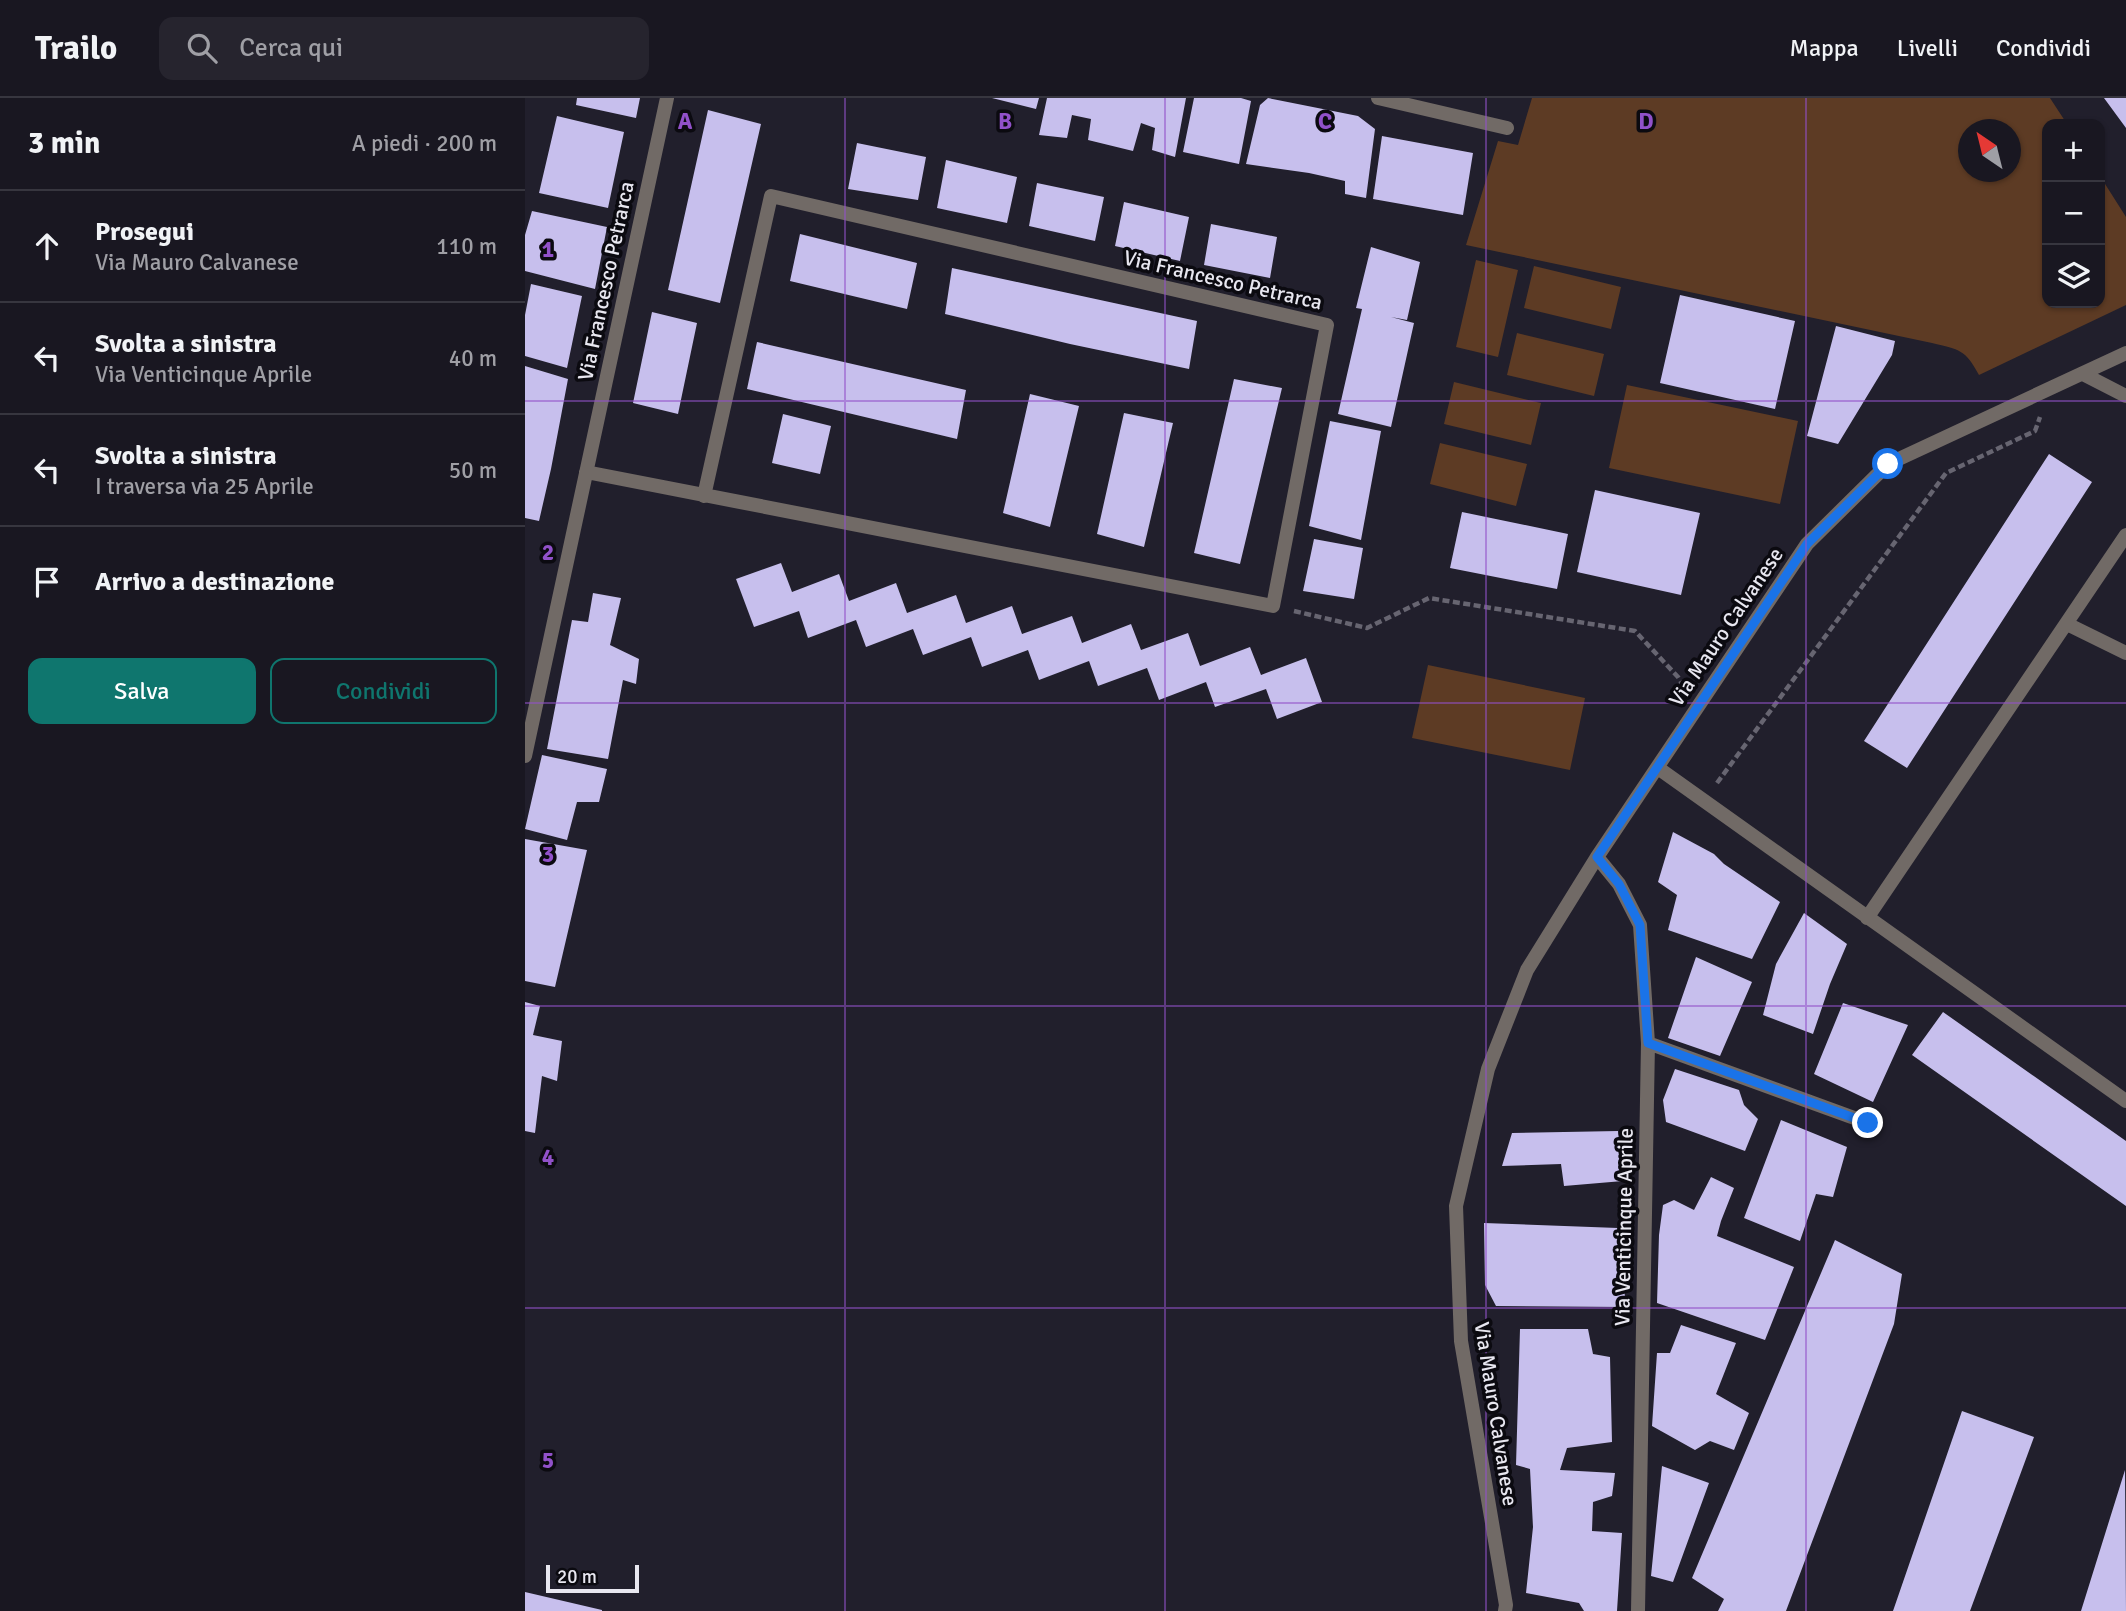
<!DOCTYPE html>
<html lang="it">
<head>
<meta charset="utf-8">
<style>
	:root { --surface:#191721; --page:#26242e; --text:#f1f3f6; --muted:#9f9fa5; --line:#37363f; --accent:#0f766e }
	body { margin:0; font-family:Signika,sans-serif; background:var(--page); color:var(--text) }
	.controls { position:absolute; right:21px; top:21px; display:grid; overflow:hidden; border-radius:14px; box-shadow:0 2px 5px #0004 }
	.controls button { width:63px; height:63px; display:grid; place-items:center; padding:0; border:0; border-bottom:2px solid var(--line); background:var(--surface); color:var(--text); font:35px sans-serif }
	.compass { position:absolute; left:1433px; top:21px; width:63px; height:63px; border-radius:50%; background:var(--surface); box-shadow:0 2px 5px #0004; rotate:325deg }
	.scale { position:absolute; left:21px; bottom:18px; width:93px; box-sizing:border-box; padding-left:7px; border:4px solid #e8e7f0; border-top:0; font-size:19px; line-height:24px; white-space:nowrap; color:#e8e7f0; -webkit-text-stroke:5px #0b0a10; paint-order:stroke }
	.stop { position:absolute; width:21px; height:21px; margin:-16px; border:5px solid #1a73e8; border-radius:50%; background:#fff }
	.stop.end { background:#1a73e8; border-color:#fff; box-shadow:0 2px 7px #0008 }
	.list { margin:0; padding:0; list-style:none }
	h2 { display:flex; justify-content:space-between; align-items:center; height:91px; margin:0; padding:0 28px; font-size:30px }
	h2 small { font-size:23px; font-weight:400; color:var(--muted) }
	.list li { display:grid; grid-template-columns:46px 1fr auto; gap:21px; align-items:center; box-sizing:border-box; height:112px; padding:0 28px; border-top:2px solid var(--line) }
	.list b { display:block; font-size:26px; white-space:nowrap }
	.list p { margin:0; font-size:23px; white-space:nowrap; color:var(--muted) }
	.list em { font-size:23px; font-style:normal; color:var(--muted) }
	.actions { display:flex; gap:14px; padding:21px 28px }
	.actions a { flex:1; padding:16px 0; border:2px solid var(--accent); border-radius:14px; text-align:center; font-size:24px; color:var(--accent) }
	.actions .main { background:var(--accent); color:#fff }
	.icon { flex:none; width:38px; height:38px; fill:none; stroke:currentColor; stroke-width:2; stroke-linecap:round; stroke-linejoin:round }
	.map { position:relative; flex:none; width:1601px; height:1513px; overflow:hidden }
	header { display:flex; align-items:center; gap:42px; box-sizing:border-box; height:98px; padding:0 35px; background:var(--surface); border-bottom:2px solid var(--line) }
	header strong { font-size:33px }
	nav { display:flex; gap:38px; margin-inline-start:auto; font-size:24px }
	.search { width:490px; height:63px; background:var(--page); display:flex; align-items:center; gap:18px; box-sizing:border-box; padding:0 24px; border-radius:14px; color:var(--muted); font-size:26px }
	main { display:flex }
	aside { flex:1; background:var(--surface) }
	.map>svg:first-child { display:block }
	.green { fill:#5d3b24; fill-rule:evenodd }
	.building { fill:#c7bfed }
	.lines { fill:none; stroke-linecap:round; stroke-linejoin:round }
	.path { stroke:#676571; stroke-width:4.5; stroke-dasharray:7 3.5; stroke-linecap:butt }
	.minor { stroke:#716a66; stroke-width:14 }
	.route { stroke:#1a73e8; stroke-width:9 }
	.grid { fill:none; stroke:#9151c9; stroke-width:2; stroke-opacity:0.55 }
	.labels { text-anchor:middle; stroke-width:7; stroke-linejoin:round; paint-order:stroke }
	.street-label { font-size:21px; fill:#e8e7f0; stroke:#0b0a10 }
	.grid-label { font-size:23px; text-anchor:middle; font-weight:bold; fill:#9151c9; stroke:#0b0a10; stroke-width:7; stroke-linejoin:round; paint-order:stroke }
</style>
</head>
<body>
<header>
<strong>Trailo</strong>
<div class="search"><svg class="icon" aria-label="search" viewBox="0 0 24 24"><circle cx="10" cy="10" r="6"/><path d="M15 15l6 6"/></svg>Cerca qui</div>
<nav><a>Mappa</a><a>Livelli</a><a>Condividi</a></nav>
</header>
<main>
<aside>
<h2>3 min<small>A piedi · 200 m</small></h2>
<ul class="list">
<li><svg class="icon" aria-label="ahead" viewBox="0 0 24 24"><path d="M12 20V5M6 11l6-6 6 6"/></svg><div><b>Prosegui</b><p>Via Mauro Calvanese</p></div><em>110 m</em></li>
<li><svg class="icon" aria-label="left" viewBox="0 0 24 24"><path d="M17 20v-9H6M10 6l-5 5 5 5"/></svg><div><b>Svolta a sinistra</b><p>Via Venticinque Aprile</p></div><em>40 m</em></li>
<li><svg class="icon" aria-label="left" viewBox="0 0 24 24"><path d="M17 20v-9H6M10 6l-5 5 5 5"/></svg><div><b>Svolta a sinistra</b><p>I traversa via 25 Aprile</p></div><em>50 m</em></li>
<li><svg class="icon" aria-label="arrive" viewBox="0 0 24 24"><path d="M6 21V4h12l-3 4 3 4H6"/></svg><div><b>Arrivo a destinazione</b></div></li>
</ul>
<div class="actions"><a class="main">Salva</a><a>Condividi</a></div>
</aside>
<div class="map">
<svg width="1601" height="1513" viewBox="0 0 1601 1513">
	<rect width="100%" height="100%" fill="#211f2c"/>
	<path class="green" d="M1007 0H1525L1542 26H1522V205H1575V78L1601 119V207L1454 277C1440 251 1435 252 1407 245L941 147 973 43 993 47ZM1444 32H1486V74H1444Z
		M951 162 993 172 973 259 931 249Z
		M1009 168 1096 189 1086 231 999 210Z
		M992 235 1079 256 1069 298 982 277Z
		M929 284 1016 305 1006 347 919 326Z
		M1102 287 1273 323 1255 406 1084 370Z
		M915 345 1002 366 991 408 905 386Z
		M903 567 1060 600 1045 672 887 640Z"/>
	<path class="building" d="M52 0H115L111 20 51 7Z
		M467 0H514L511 11Z
		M522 0H661L650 59 627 52 630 30 616 25 608 53 563 42 566 21 547 17 542 40 514 37Z
		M669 0H716L726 3 714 66 658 54Z
		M743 0 833 18 850 31 841 100 820 96V83L784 75 721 66 735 7Z
		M1579 0H1601V30Z
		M183 12 236 26 195 205 143 192Z
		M32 18 99 34 83 110 14 95Z
		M857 38 948 55 938 117 848 101Z
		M332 45 401 59 393 102 323 91Z
		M421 62 492 79 482 125 412 110Z
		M512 85 579 99 570 143 504 128Z
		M599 104 664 119 655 163 590 148Z
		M7 113 82 129 70 191 0 173V137Z
		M686 126 752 139 745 180 679 167Z
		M275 136 392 165 382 211 265 183Z
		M846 149 895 164 882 222 866 219 889 225 866 329 813 316 837 211 831 210Z
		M427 170 672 223 664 271 545 246 420 216Z
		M6 186 57 198 42 270 0 258V217Z
		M1155 197 1270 223 1250 311 1135 285Z
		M127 214 172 225 153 316 108 305Z
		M1311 228 1370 243 1367 257 1313 346 1282 338Z
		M232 244 441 292 432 341 222 291Z
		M0 268 43 281 26 371 14 423 0 420Z
		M709 281 757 290 715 466 669 455Z
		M505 296 554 308 525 429 478 415Z
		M599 315 648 325 619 449 572 436Z
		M258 316 306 328 295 376 247 365Z
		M805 323 856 333 836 442 784 428Z
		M1524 356 1567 384 1382 670 1339 643Z
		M1070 392 1175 415 1156 497 1052 474Z
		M937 414 1043 436 1032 491 925 470Z
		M789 441 838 450 829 501 778 493Z
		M256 465 267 494 314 476 324 503 371 485 382 515 431 497 441 525 487 508 497 536 547 518 557 545 606 526 616 552 663 535 675 568 725 549 736 577 781 560 797 604 752 621 741 591 690 609 681 584 634 602 622 570 573 588 564 563 514 582 503 552 457 569 446 539 398 557 388 531 341 549 331 522 283 540 274 513 229 529 211 481Z
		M68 495 96 500 85 547 114 561 111 586 98 582 83 661 22 651 47 522 63 524Z
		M17 657 82 671 74 704H52L42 742 0 731Z
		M1148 734 1189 756 1199 766 1255 804 1227 861 1143 832 1152 797 1133 784Z
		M0 741 62 752 30 889 0 883Z
		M1279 815 1322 846 1305 886 1288 936 1238 917 1251 866Z
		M1171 859 1227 884 1195 958 1143 940Z
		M0 904 15 908 8 937 37 943 32 983 17 978 10 1035 0 1033Z
		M1318 905 1383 927 1348 1004 1289 976Z
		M1418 914 1601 1043V1108L1387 957Z
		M1150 971 1214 992 1219 1007 1233 1021 1220 1053 1141 1024 1138 1002Z
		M1256 1022 1322 1049 1308 1099 1291 1096 1275 1143 1219 1120Z
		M1093 1033 1098 1083 1039 1088 1036 1066 977 1068 987 1035Z
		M1186 1079 1209 1090 1196 1123 1192 1138 1269 1169 1240 1242 1132 1205 1134 1137 1138 1107 1149 1102 1169 1112Z
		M959 1125 1093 1130 1101 1209 971 1208 960 1187Z
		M1310 1142 1377 1176 1369 1226 1261 1513H1193L1199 1501 1167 1480Z
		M1156 1227 1211 1245 1191 1296 1224 1315 1209 1352 1185 1343 1170 1352 1127 1328 1132 1255H1145Z
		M995 1231H1063L1068 1256 1085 1259 1087 1344 1042 1350 1035 1372 1090 1375 1087 1398 1068 1404 1067 1433 1097 1435 1092 1513H1059L1054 1505 1001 1495 1008 1429 1005 1371 991 1367Z
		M1437 1313 1509 1339 1445 1513H1368Z
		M1137 1368 1184 1385 1148 1484 1126 1478Z
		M1600 1372 1601 1513H1556Z
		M0 1494 77 1512V1513H0Z"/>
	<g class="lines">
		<path class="path" d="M769 513 842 530 904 500 1110 533 1153 579 1160 591
			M1192 685 1421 375 1510 333 1515 319"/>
		<path class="minor" d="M853 0 982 30
			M1558 276 1601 298
			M61 374 748 508 802 227 246 98 179 398
			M1542 526 1601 555
			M0 658 142 0
			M1133 670 1601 1003
			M1072 759 1094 786 1115 827 1123 945 1113 1513
			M1342 820 1601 437
			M1123 945 1343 1025
			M980 1513 981 1507 936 1243 931 1108 963 971 1002 872 1072 759 1282 446 1363 366 1601 255"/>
	</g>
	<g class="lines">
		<path class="route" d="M1343 1025 1123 945 1115 827 1094 786 1072 759 1282 446 1363 366"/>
	</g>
	<path class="grid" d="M320 0V1513M640 0V1513M961 0V1513M1281 0V1513M0 303H1601M0 605H1601M0 908H1601M0 1210H1601"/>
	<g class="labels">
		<g class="street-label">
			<text transform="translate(698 182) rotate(13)" y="7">Via Francesco Petrarca</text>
			<text transform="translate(81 183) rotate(-78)" y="7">Via Francesco Petrarca</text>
			<text transform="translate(1201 529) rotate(-56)" y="7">Via Mauro Calvanese</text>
			<text transform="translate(1099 1129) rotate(-89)" y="7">Via Venticinque Aprile</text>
			<text transform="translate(971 1316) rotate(81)" y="7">Via Mauro Calvanese</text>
		</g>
	</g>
	<g class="grid-label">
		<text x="160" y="31">A</text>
		<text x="480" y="31">B</text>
		<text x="800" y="31">C</text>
		<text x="1121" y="31">D</text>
		<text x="23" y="159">1</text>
		<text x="23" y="462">2</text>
		<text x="23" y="764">3</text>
		<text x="23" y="1067">4</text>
		<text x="23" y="1370">5</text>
	</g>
</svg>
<div class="controls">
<button>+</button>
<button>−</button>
<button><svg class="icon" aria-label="layers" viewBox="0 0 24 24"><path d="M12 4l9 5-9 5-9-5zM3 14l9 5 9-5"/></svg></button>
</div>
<svg class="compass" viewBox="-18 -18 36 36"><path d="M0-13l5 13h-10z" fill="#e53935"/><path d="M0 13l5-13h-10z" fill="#9f9fa5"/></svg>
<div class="scale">20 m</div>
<div class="stop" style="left:1363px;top:366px"></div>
<div class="stop end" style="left:1343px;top:1025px"></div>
</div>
</main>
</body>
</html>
